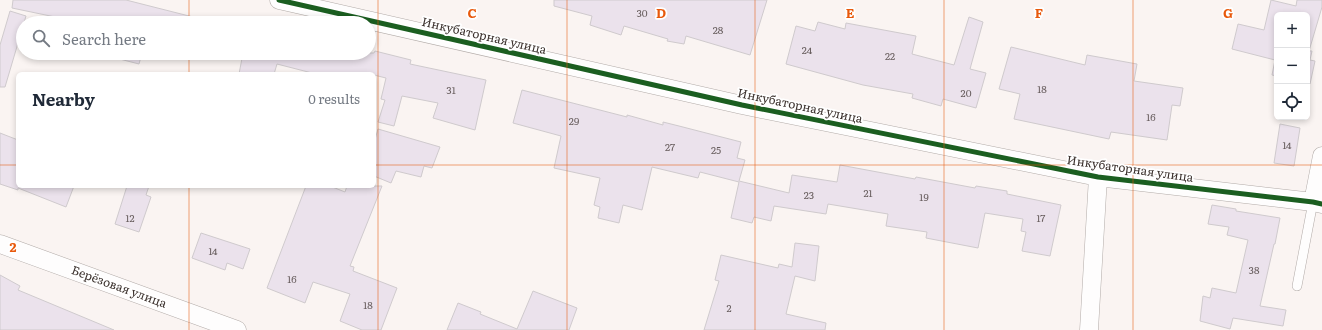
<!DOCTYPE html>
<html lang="en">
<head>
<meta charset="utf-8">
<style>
	:root { --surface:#fff; --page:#f2f2f3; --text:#1f2937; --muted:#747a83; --line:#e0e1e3 }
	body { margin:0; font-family:Literata,serif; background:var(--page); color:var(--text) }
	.controls { position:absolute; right:12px; top:12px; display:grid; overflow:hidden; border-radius:6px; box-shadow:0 2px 6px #0003 }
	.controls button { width:36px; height:36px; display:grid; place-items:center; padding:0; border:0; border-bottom:1px solid var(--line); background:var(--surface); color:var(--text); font:20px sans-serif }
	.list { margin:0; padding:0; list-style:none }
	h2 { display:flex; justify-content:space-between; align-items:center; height:52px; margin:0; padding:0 16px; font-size:17px }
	h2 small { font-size:13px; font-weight:400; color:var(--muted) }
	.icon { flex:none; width:22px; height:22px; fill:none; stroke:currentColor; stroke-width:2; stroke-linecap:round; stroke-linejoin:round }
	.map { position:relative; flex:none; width:1322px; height:330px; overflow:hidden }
	.search { position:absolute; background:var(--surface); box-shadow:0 2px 6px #0003; left:16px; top:16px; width:360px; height:44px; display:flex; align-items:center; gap:10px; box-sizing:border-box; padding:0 14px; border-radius:22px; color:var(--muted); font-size:15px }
	.panel { position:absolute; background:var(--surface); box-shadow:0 2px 6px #0003; left:16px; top:72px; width:360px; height:116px; border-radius:6px }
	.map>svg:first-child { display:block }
	.building { fill:#ebe2ec; stroke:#cfcacd }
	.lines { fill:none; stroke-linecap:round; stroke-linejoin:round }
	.service-casing { stroke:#b2aba8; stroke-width:10 }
	.minor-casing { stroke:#b2aba8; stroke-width:19 }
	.service { stroke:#fefdfd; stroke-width:9 }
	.minor { stroke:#fefdfd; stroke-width:18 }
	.cycleway-casing { stroke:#fff; stroke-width:8 }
	.cycleway { stroke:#1b5e20; stroke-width:5 }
	.grid { fill:none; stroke:#e8590c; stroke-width:1; stroke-opacity:0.55 }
	.labels { text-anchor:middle; stroke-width:3.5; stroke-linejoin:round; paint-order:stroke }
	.number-label { font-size:10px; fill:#685e5e }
	.street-label { font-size:12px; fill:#3c322e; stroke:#fff }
	.grid-label { font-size:13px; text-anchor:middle; font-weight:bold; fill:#e8590c; stroke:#fff; stroke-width:3.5; stroke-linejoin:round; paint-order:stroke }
</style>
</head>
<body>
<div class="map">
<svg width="1322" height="330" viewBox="0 0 1322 330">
	<rect width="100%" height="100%" fill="#faf4f2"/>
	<path class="building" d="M13 0H126L193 17 192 23H84L12 8Z
		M554 0H767L750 55 686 36 684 44 667 41 668 39 624 26 621 35 590 25 592 16 554 6Z
		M1271 0 1296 6 1297 0H1322V7L1309 51H1312L1310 60 1315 61 1310 84 1307 83V15H1277V76L1272 75 1275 60 1232 49 1238 24 1264 30Z
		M10 11 26 16 5 87H0V45Z
		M969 17 983 22 970 69 986 73 976 108 943 99 941 106 912 98 913 94 863 85 786 64 796 26 815 31 818 22 845 29 846 23 916 36 912 54 954 65Z
		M1011 47 1085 65 1087 55 1137 64 1134 81 1183 88 1180 106 1172 105 1167 140 1111 132 1109 139 1014 119 1020 94 999 89Z
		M375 51 411 60 410 64 486 80 475 130 433 118 438 103 402 96 394 126 378 122 385 100 381 99 386 78 374 75V74H316L277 64 274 74H239L243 53H374Z
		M109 53H142L139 64 108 56Z
		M522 90 627 117V115L663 125V122L679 126 741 142 737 158 745 160 739 181 789 193 792 175 837 182 840 165 915 179 916 177 975 188 976 186 1007 191V194L1061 205 1050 256 1022 251 1026 232 1021 231 1023 219 985 213 978 248 926 238 927 232 886 226 888 214 828 204 826 214 774 206 771 221 754 217 752 223 731 218 739 182 700 172 698 178 652 167 642 210 623 205 619 223 598 218 600 207 594 205 600 178 554 168 561 136 513 123Z
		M1280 124 1300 128 1294 166 1274 163Z
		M378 129 440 147 432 168 424 166 421 177 396 171 391 183 374 176V143Z
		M0 133 18 140V186H74L66 207 18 188V190L0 184Z
		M127 186H149L146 195 151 197 139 232 115 224Z
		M306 186H330L345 192 347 186H382L350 266 354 267 353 271 397 288 381 330H362L340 321 350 294 313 282 305 303 267 288Z
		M1212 205 1236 209V211L1280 218 1275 244H1274L1260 306 1286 310 1283 326 1233 318 1230 329 1200 321 1203 296 1210 298 1212 288 1236 293 1248 240 1227 235 1229 227 1208 224Z
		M201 233 250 249 243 269 227 263 225 270 192 258Z
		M795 243 819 246 815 281 795 276 786 314 826 323 825 330H704L719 281 715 280 721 255 778 268 779 264 792 267Z
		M0 275 20 286 18 290 114 330H0Z
		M533 291 577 308 569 330H447L458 303 481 312 480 314 517 329Z"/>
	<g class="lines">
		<g class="service-casing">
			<path id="service" d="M1297 286 1313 202"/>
		</g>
		<g class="minor-casing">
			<path id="minor" d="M279 0 742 105 1098 177 1313 202 1322 204
				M1313 202 1322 156
				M0 244 237 330
				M1089 330 1098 177"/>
		</g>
		<use href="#service" class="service"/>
		<use href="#minor" class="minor"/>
		<g class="cycleway-casing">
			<path id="cycleway" d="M279 0 742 105 1098 177 1313 202 1322 204"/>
		</g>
		<use href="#cycleway" class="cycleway"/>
	</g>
	<path class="grid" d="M189 0V23M378 0V330M567 0V330M755 0V330M944 0V330M1133 0V330M189 53V74M0 165H18M374 165H1322M189 186V330"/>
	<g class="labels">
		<g class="number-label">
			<text x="642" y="17">30</text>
			<text x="718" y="34">28</text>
			<text x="807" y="54">24</text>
			<text x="890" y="60">22</text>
			<text x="1042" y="93">18</text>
			<text x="451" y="94">31</text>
			<text x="966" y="97">20</text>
			<text x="1151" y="121">16</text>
			<text x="574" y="125">29</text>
			<text x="1287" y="149">14</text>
			<text x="670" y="151">27</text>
			<text x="716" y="154">25</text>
			<text x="868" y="197">21</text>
			<text x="809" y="199">23</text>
			<text x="924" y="201">19</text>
			<text x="130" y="222">12</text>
			<text x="1041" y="222">17</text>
			<text x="213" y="255">14</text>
			<text x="1254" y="274">38</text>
			<text x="292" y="283">16</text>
			<text x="368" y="309">18</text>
			<text x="729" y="312">2</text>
		</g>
		<g class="street-label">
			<text transform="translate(484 36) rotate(13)" y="4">Инкубаторная улица</text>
			<text transform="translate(800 106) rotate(12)" y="4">Инкубаторная улица</text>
			<text transform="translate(1130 169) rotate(8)" y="4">Инкубаторная улица</text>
			<text transform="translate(119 287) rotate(20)" y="4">Берёзовая улица</text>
		</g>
	</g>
	<g class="grid-label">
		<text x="472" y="18">C</text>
		<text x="661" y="18">D</text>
		<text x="850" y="18">E</text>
		<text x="1039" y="18">F</text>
		<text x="1228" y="18">G</text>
		<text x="13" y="252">2</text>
	</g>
</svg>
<div class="controls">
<button>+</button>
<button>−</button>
<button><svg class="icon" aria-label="locate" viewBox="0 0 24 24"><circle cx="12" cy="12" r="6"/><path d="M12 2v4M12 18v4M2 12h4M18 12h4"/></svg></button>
</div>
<div class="search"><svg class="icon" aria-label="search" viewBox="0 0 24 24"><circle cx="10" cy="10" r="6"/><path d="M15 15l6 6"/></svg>Search here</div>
<section class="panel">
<h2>Nearby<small>0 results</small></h2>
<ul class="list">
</ul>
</section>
</div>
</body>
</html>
